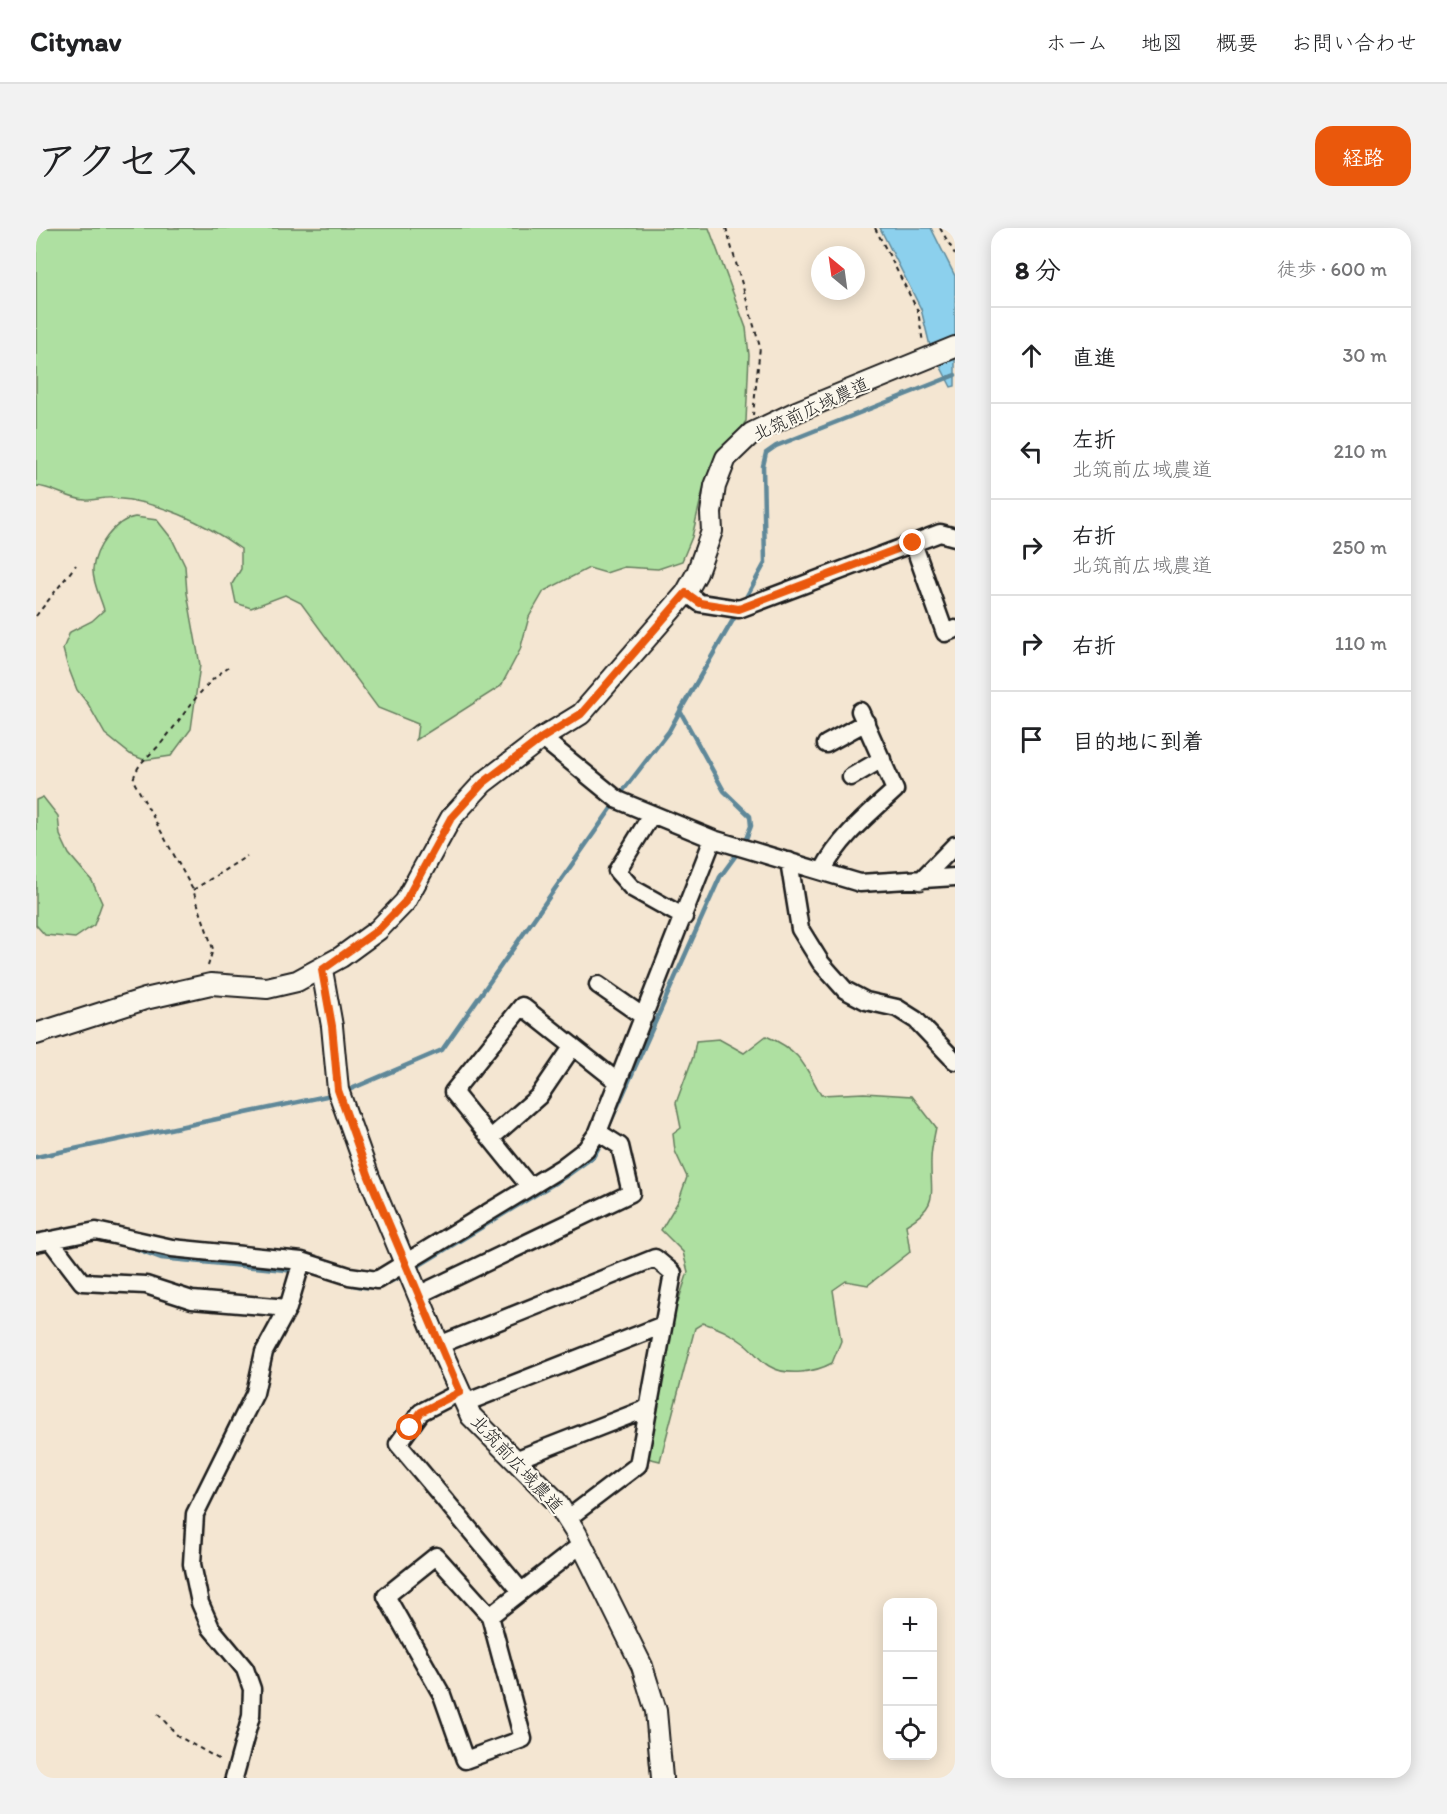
<!DOCTYPE html>
<html lang="ja">
<head>
<meta charset="utf-8">
<style>
	:root { --surface:#fff; --page:#f2f2f2; --text:#202124; --muted:#757577; --line:#e0e0e0; --accent:#ea580c }
	body { margin:0; font-family:Itim,"Klee One",sans-serif; background:var(--page); color:var(--text) }
	.controls { position:absolute; right:18px; bottom:18px; display:grid; overflow:hidden; border-radius:12px; box-shadow:0 3px 15px #0003 }
	.controls button { width:54px; height:54px; display:grid; place-items:center; padding:0; border:0; border-bottom:2px solid var(--line); background:var(--surface); color:var(--text); font:30px sans-serif }
	.compass { position:absolute; left:775px; top:18px; width:54px; height:54px; border-radius:50%; background:var(--surface); box-shadow:0 3px 15px #0003; rotate:331deg }
	.stop { position:absolute; width:18px; height:18px; margin:-14px; border:4px solid #ea580c; border-radius:50%; background:#fff }
	.stop.end { background:#ea580c; border-color:#fff; box-shadow:0 2px 6px #0008 }
	.list { margin:0; padding:0; list-style:none }
	h2 { display:flex; justify-content:space-between; align-items:center; height:78px; margin:0; padding:0 24px; font-size:26px }
	h2 small { font-size:20px; font-weight:400; color:var(--muted) }
	.list li { display:grid; grid-template-columns:39px 1fr auto; gap:18px; align-items:center; box-sizing:border-box; height:96px; padding:0 24px; border-top:2px solid var(--line) }
	.list b { display:block; font-size:22px; white-space:nowrap }
	.list p { margin:0; font-size:20px; white-space:nowrap; color:var(--muted) }
	.list em { font-size:20px; font-style:normal; color:var(--muted) }
	.icon { flex:none; width:33px; height:33px; fill:none; stroke:currentColor; stroke-width:2; stroke-linecap:round; stroke-linejoin:round }
	.map { position:relative; flex:none; width:919px; height:1550px; overflow:hidden; border-radius:18px }
	header { display:flex; align-items:center; gap:36px; box-sizing:border-box; height:84px; padding:0 30px; background:var(--surface); border-bottom:2px solid var(--line) }
	header strong { font-size:28px }
	nav { display:flex; gap:33px; margin-inline-start:auto; font-size:21px }
	.intro { display:flex; align-items:center; justify-content:space-between; box-sizing:border-box; height:144px; padding:0 36px }
	h1 { margin:0; font-size:42px }
	.button { padding:15px 27px; border-radius:18px; background:var(--accent); color:#fff; font-size:21px; font-weight:700 }
	main { display:flex; gap:36px; padding:0 36px }
	aside { flex:1; background:var(--surface); border-radius:18px; box-shadow:0 3px 15px #0003 }
	.map>svg:first-child { display:block }
	.green { fill:#aee0a1; stroke:#657e5e; stroke-width:1.5 }
	.water { fill:#8cd0ed; stroke:#5f8899; stroke-width:1.5 }
	.lines { fill:none; stroke-linecap:round; stroke-linejoin:round }
	.stream { stroke:#5f8899; stroke-width:4.5 }
	.minor-casing { stroke:#1c1c1c; stroke-width:21 }
	.tertiary-casing { stroke:#1c1c1c; stroke-width:24 }
	.path { stroke:#1c1c1c; stroke-width:2; stroke-dasharray:4.5 4.5; stroke-linecap:butt }
	.minor { stroke:#fbf7ec; stroke-width:16 }
	.tertiary { stroke:#fbf7ec; stroke-width:20 }
	.route { stroke:#ea580c; stroke-width:8 }
	.labels { text-anchor:middle; stroke-width:4.5; stroke-linejoin:round; paint-order:stroke }
	.street-label { font-size:18px; fill:#1c1c1c; stroke:#fbf7ec }
</style>
</head>
<body>
<header>
<strong>Citynav</strong>
<nav><a>ホーム</a><a>地図</a><a>概要</a><a>お問い合わせ</a></nav>
</header>
<div class="intro"><h1>アクセス</h1><a class="button">経路</a></div>
<main>
<div class="map">
<svg width="919" height="1550" viewBox="0 0 919 1550">
	<rect width="100%" height="100%" fill="#f4e6d2"/>
	<filter id="ink" filterUnits="userSpaceOnUse"><feTurbulence type="fractalNoise" baseFrequency=".0167" numOctaves="2"/><feDisplacementMap in="SourceGraphic" scale="12" xChannelSelector="R" yChannelSelector="G"/><feConvolveMatrix kernelMatrix="1 2 1 2 8 2 1 2 1" color-interpolation-filters="sRGB"/></filter>
	<g filter="url(#ink)">
		<path class="green" d="M0 0H673L710 100 713 127 710 193 668 257 656 309 646 333 622 341 588 339 570 345 553 340 508 363 493 389 484 422 465 458 380 512 382 496 342 480 265 375 249 367 215 380 200 375 196 356 205 341V321C168 294 122 273 76 270 67 269 58 273 49 272 32 271 17 259 0 258Z
			M99 289 121 292 136 311 149 338 151 365 164 437 155 501 135 528 108 532 94 526 69 506 52 476 41 462 31 436 27 421 34 404 56 393 68 382C65 371 56 353 57 341 59 320 79 292 99 289Z
			M7 569 22 588 24 607 33 626 56 653 66 675 58 697 39 710 9 707 0 697V572Z
			M730 808C765 823 768 836 785 867L828 865 876 868 900 899C898 910 895 921 895 932 894 966 904 977 870 997L874 1024 832 1057 810 1053 797 1062 805 1113 796 1135C780 1144 751 1149 733 1138 724 1133 718 1123 709 1116 697 1107 682 1099 667 1095L659 1100 624 1233 607 1229 630 1110 652 1044 647 1024 625 1002 643 972 651 949 639 923 637 906 645 900 640 875 657 829 660 813 683 811 708 825Z"/>
		<path class="water" d="M844 0H895L919 48V158L915 159 894 118 885 81Z"/>
		<g class="lines">
			<path class="stream" d="M708 373 729 335 727 238 730 225 740 218 919 147
				M701 385 644 483 688 563 714 588 715 598 708 616
				M583 568 633 503 644 483
				M308 864 406 822 579 575
				M571 902 684 649 703 623
				M0 929 300 866
				M90 1017 125 1030 259 1043
				M377 1041 532 947 557 929 567 912
				M310 1055C336 1063 344 1060 367 1047"/>
			<g class="minor-casing">
				<path id="minor" d="M877 315 909 405 919 401
					M650 365 664 375 703 381 904 305 919 309
					M506 510 582 572 677 611 824 655 919 649
					M790 516 830 494
					M815 549 846 531
					M616 586 581 643 596 660 648 689
					M753 633 764 701 785 735 809 762 830 773 861 780 880 792 919 833
					M787 642C804 609 832 587 859 562L824 483
					M884 653 919 617
					M562 757 608 789
					M455 910 503 868 537 818
					M494 959 417 864 486 778 582 854
					M14 1012 46 1054 110 1057 156 1072 252 1080
					M0 1015 60 1003 136 1020 266 1033 313 1048 341 1052 525 940 550 921 562 904 677 611
					M382 1067 595 965 584 918 562 904
					M403 1117 619 1030 637 1045 602 1237 531 1291
					M424 1164 385 1184 362 1216 485 1363
					M429 1175 627 1097
					M479 1232 612 1180
					M400 1328 454 1388 487 1511 429 1532 406 1467 350 1368Z
					M454 1388 546 1316
					M198 1550 215 1488 216 1461 209 1441 175 1400 164 1375 156 1336 159 1286 219 1165 228 1124 252 1080 266 1033"/>
			</g>
			<g class="tertiary-casing">
				<path id="tertiary" d="M286 742 296 798 302 862 333 949 403 1117 435 1188 520 1273 540 1305 606 1438 620 1483 626 1550
					M0 806 109 771 175 756 231 760 261 753 305 729 342 702 369 674 415 590 447 555 506 510 545 486 650 365 661 345 676 303 675 285 679 258 690 230 716 205 760 184 919 119"/>
			</g>
			<path class="path" d="M690 0 724 119 717 187
				M839 0 882 83 887 115
				M904 0 919 26
				M0 388 40 337
				M157 662 211 628
				M172 738 177 721 157 662 97 552C103 531 115 528 127 513 150 485 162 461 192 439
				M122 1486 142 1508 186 1533"/>
			<use href="#minor" class="minor"/>
			<use href="#tertiary" class="tertiary"/>
		</g>
	</g>
	<g class="lines" filter="url(#ink)">
		<path class="route" d="M374 1200 385 1184 424 1164 333 949 302 862 296 798 286 742 342 702 369 674 415 590 447 555 506 510 545 486 650 365 664 375 703 381 877 315"/>
	</g>
	<g class="labels">
		<g class="street-label">
			<text transform="translate(775 181) rotate(-25)" y="6">北筑前広域農道</text>
			<text transform="translate(481 1236) rotate(47)" y="6">北筑前広域農道</text>
		</g>
	</g>
</svg>
<div class="controls">
<button>+</button>
<button>−</button>
<button><svg class="icon" aria-label="locate" viewBox="0 0 24 24"><circle cx="12" cy="12" r="6"/><path d="M12 2v4M12 18v4M2 12h4M18 12h4"/></svg></button>
</div>
<svg class="compass" viewBox="-18 -18 36 36"><path d="M0-13l5 13h-10z" fill="#e53935"/><path d="M0 13l5-13h-10z" fill="#757577"/></svg>
<div class="stop" style="left:374px;top:1200px"></div>
<div class="stop end" style="left:877px;top:315px"></div>
</div>
<aside>
<h2>8 分<small>徒歩 · 600 m</small></h2>
<ul class="list">
<li><svg class="icon" aria-label="ahead" viewBox="0 0 24 24"><path d="M12 20V5M6 11l6-6 6 6"/></svg><div><b>直進</b></div><em>30 m</em></li>
<li><svg class="icon" aria-label="left" viewBox="0 0 24 24"><path d="M17 20v-9H6M10 6l-5 5 5 5"/></svg><div><b>左折</b><p>北筑前広域農道</p></div><em>210 m</em></li>
<li><svg class="icon" aria-label="right" viewBox="0 0 24 24"><path d="M7 20v-9h11M14 6l5 5-5 5"/></svg><div><b>右折</b><p>北筑前広域農道</p></div><em>250 m</em></li>
<li><svg class="icon" aria-label="right" viewBox="0 0 24 24"><path d="M7 20v-9h11M14 6l5 5-5 5"/></svg><div><b>右折</b></div><em>110 m</em></li>
<li><svg class="icon" aria-label="arrive" viewBox="0 0 24 24"><path d="M6 21V4h12l-3 4 3 4H6"/></svg><div><b>目的地に到着</b></div></li>
</ul>
</aside>
</main>
</body>
</html>
